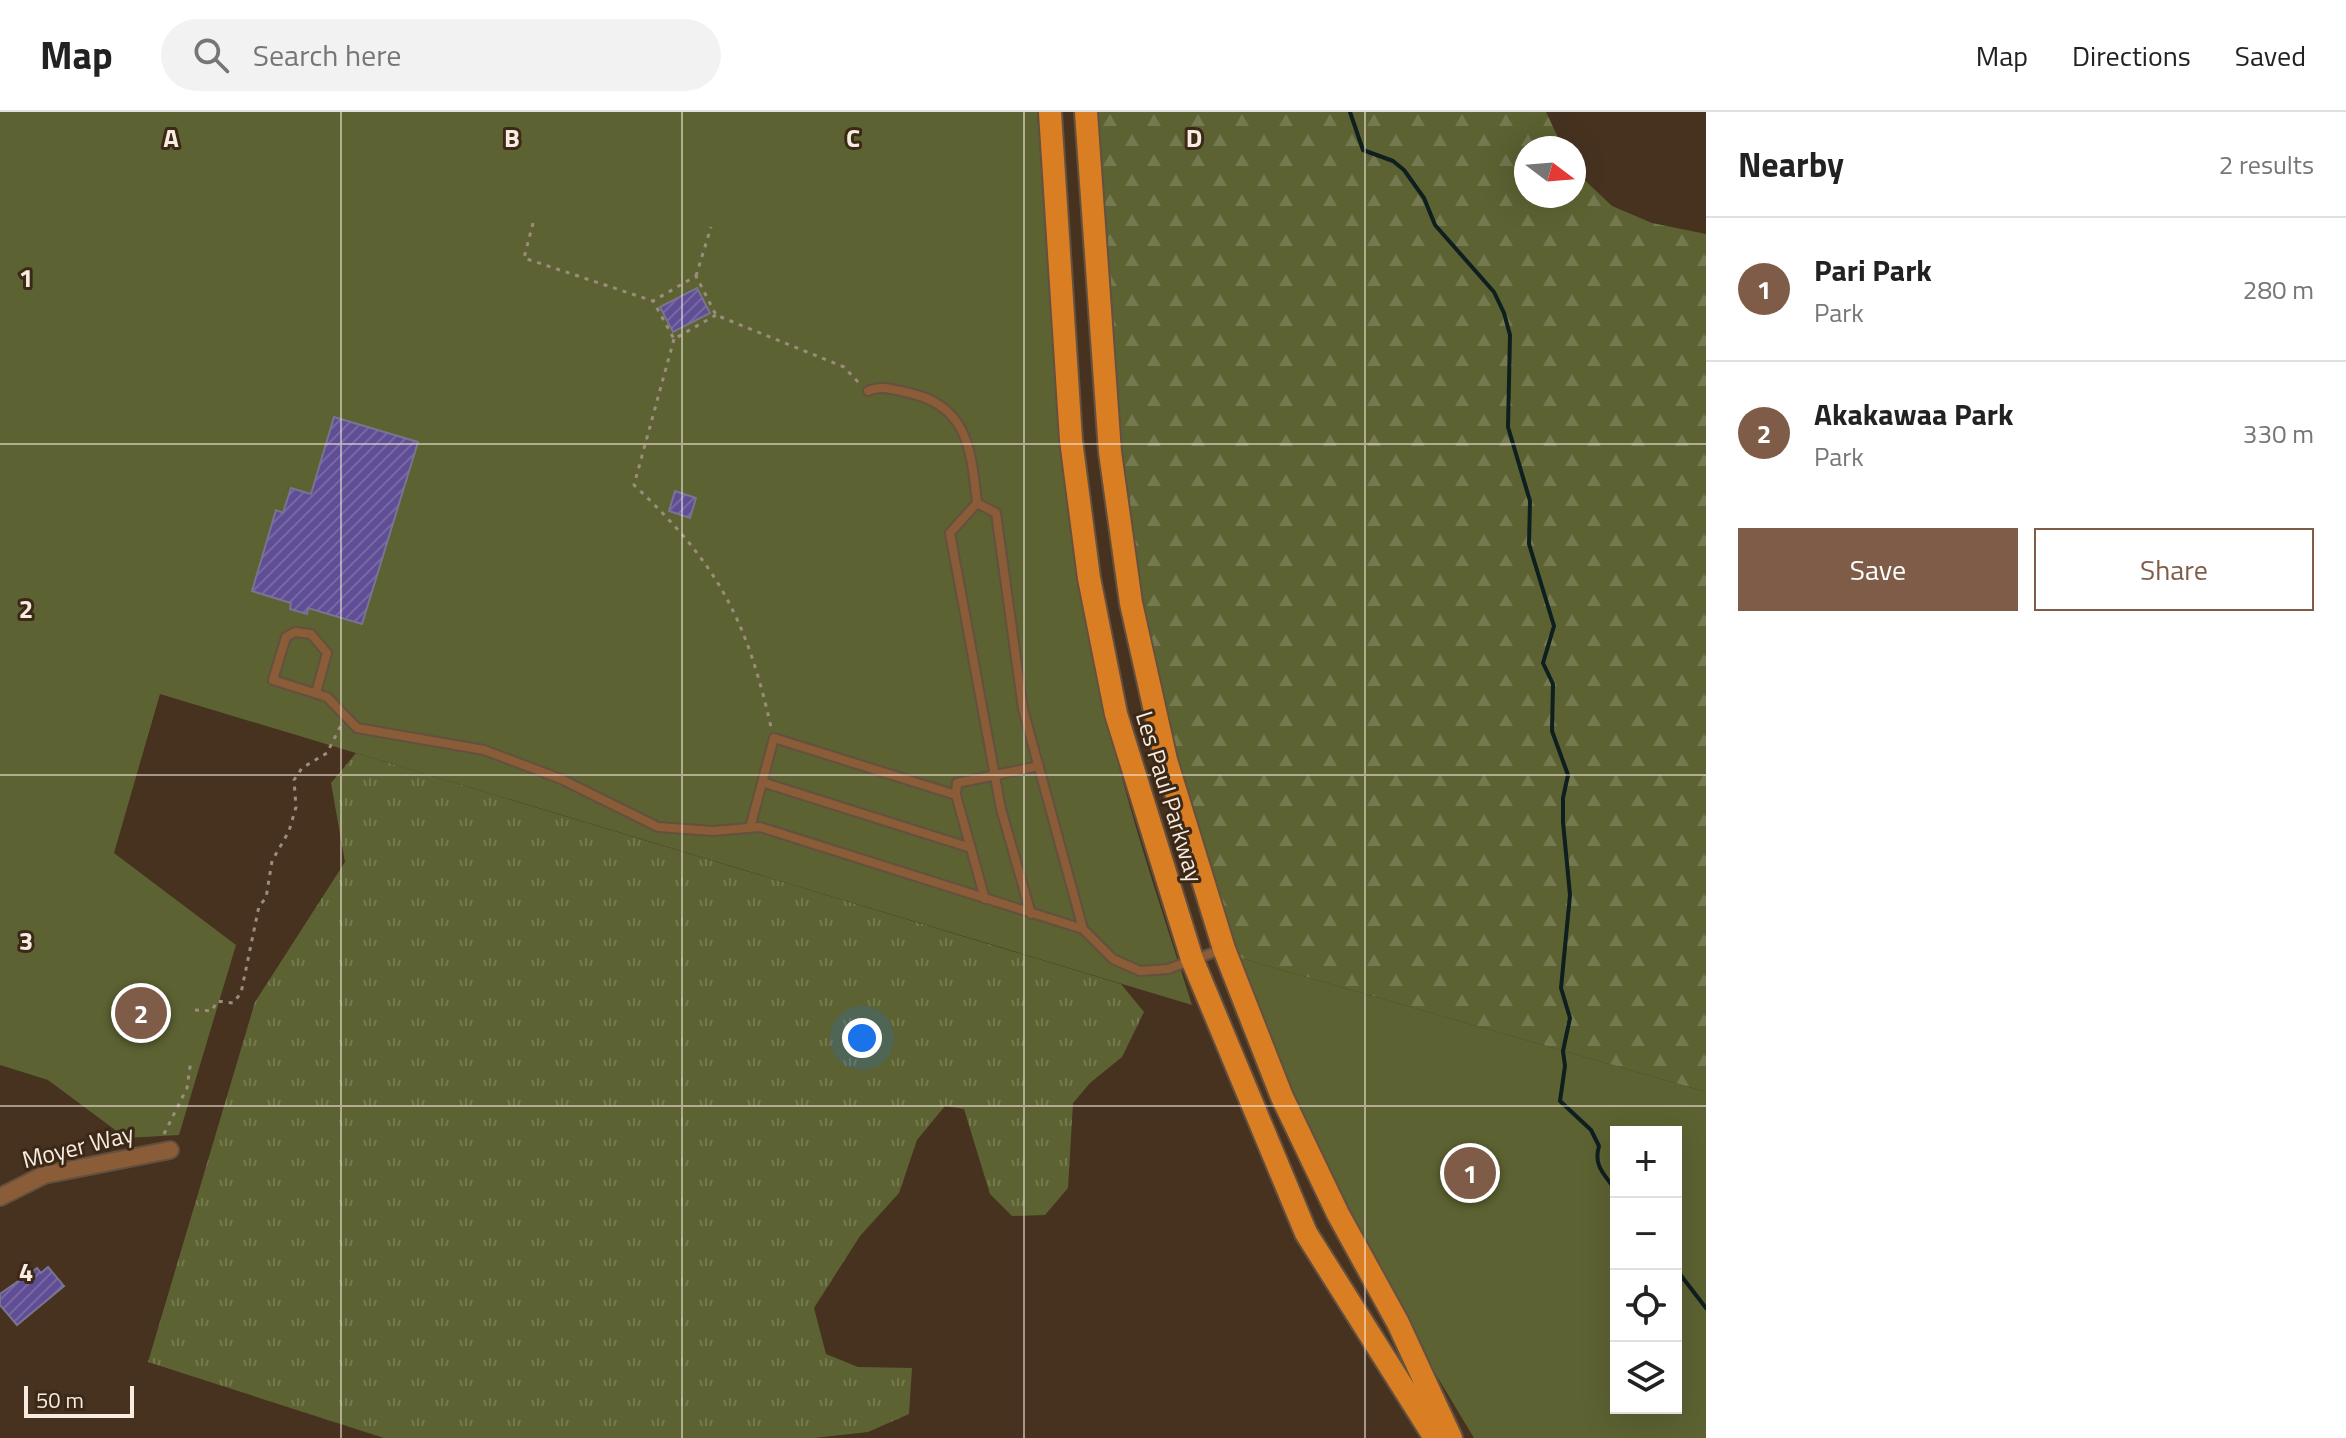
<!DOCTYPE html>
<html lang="en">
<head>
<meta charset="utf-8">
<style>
	:root { --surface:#fff; --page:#f2f2f2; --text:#222; --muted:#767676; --line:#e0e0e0; --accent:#7e5c48 }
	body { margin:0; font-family:"Titillium Web",sans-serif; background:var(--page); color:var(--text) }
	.controls { position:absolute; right:24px; bottom:24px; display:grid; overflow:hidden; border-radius:0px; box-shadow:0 8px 32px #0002 }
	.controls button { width:72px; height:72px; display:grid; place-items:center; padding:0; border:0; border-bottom:2px solid var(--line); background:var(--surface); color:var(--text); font:40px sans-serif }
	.compass { position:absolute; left:1514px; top:24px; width:72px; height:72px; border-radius:50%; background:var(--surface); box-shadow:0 8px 32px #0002; rotate:106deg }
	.scale { position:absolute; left:24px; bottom:20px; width:110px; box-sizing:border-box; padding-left:8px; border:4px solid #f8ebdf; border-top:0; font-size:22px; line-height:28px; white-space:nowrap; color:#f8ebdf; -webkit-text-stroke:6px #3c2816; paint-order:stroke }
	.you { position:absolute; left:862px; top:926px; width:28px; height:28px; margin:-20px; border:6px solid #fff; border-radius:50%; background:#1a73e8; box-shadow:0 0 0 12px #1a73e833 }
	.badge { display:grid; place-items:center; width:52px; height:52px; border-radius:50%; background:var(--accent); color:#fff; font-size:26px; font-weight:700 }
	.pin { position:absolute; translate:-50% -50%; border:4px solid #fff; box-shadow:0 2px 8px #0006 }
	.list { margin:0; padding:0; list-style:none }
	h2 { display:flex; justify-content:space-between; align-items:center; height:104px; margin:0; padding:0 32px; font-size:34px }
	h2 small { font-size:26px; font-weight:400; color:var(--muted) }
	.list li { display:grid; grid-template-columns:52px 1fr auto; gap:24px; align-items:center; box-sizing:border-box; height:144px; padding:0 32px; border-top:2px solid var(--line) }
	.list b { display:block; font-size:30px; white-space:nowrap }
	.list p { margin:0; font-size:26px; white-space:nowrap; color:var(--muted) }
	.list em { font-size:26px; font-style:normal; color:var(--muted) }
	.actions { display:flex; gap:16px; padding:24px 32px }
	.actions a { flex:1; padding:18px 0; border:2px solid var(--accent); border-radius:0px; text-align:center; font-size:28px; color:var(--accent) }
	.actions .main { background:var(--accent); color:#fff }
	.icon { flex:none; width:44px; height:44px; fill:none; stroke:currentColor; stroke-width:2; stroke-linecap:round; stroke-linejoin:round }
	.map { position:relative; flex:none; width:1706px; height:1326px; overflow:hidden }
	header { display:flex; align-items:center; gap:48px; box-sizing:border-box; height:112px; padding:0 40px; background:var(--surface); border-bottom:2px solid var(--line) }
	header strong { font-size:38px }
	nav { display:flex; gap:44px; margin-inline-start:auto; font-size:28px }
	.search { width:560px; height:72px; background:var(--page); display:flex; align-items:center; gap:20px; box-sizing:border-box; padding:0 28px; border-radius:44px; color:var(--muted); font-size:30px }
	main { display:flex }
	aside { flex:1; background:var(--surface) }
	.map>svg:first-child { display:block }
	.grass { fill:url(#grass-tufts) }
	.forest { fill:url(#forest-firs) }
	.park { fill:#5d6232; fill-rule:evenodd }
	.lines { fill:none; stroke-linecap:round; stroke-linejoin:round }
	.stream { stroke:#0e1f20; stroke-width:4 }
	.building { fill:url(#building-hatch); stroke:#797490; stroke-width:2 }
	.service-casing { stroke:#63503f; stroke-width:12 }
	.minor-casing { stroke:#63503f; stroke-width:20 }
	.primary-casing { stroke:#63503f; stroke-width:26 }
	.path { stroke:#9d8c7d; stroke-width:3; stroke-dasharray:4 6; stroke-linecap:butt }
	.service { stroke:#8a5d38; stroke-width:8 }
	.minor { stroke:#8a5d38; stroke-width:16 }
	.primary { stroke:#d97e23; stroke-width:22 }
	.grid { fill:none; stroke:#f8ebdf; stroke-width:2; stroke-opacity:0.55 }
	.labels { text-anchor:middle; stroke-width:6; stroke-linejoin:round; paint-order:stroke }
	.street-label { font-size:24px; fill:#f8ebdf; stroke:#3c2816 }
	.grid-label { font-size:26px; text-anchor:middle; font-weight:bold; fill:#f8ebdf; stroke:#3c2816; stroke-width:6; stroke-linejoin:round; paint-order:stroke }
</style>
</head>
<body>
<header>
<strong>Map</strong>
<div class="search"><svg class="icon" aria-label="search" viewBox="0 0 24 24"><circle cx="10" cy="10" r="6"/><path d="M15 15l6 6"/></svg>Search here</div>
<nav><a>Map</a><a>Directions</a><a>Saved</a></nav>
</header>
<main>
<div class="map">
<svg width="1706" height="1326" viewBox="0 0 1706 1326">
	<defs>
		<pattern id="grass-tufts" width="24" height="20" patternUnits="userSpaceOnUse" patternTransform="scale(2)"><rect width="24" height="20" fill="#5d6232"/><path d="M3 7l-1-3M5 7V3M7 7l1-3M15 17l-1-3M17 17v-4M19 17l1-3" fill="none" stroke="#75794f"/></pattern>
		<pattern id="forest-firs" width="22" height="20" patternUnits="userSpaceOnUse" patternTransform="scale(2)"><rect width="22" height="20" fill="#5d6232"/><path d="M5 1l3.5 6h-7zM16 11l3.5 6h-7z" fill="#75794f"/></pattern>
		<pattern id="building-hatch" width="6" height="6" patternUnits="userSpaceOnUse" patternTransform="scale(2)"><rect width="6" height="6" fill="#5f4d95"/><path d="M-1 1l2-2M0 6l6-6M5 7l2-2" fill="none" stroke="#7767a3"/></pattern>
	</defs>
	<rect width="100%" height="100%" fill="#473220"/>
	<path class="grass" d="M356 641 1121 872 1144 900 1122 945 1090 971 1073 991 1068 1076 1045 1103 1012 1104 990 1082 964 997 945 994 917 1028 899 1081 860 1124 814 1196 826 1242 858 1255 912 1256 909 1302 868 1320 814 1326H384L148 1250 255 890 345 750 331 671Z"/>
	<path class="forest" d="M1090 0H1546L1563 36H1526V84H1574V58L1612 94 1652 111 1706 122V980L1230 843 1179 678 1120 375Z"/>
	<path class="park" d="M0 0H1037C1052 193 1061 388 1101 578 1123 685 1159 789 1192 893L160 582 114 741 236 833 179 1023 126 1026 48 968 0 953Z
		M1230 843 1706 980V1326H1474L1363 1141ZM1616 1020H1676V1296H1616Z"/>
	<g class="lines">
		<path class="stream" d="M1350 0 1363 38 1393 49 1404 58 1424 86 1435 113 1494 180 1504 201 1510 223 1508 315 1530 389 1529 432 1554 514 1543 551 1553 572 1552 619 1568 663 1563 686V710L1570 783 1561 876 1570 906 1563 939 1565 954 1560 989 1591 1018 1599 1034C1593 1055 1605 1062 1616 1079
			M1676 1157 1706 1196"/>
	</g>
	<path class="building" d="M697 176 710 201 673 220 660 195Z
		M334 305 418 330 362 512 308 496 307 502 290 497 291 491 252 479 276 398 283 401 291 376 311 382Z
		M675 379 696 386 690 406 669 399Z
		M48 1155 64 1174 17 1213 0 1193V1182L37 1156 41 1161Z"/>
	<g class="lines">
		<g class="service-casing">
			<path id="service" d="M868 279C880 273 891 277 905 280 968 292 971 337 977 391L950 421 1001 697 1031 802
				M977 391 996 401 1023 597 1083 817 1113 847 1140 859 1168 857 1223 837
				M316 581 327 541 311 522 295 520 286 525 273 568 327 585 357 616 484 638 561 667 658 715 713 719 760 715 1083 817
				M762 670 971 736
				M956 683 985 787
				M750 716 774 626 956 683 957 671 1039 654"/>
		</g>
		<g class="minor-casing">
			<path id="minor" d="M0 1085 44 1063 170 1038"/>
		</g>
		<g class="primary-casing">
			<path id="primary" d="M1050 0 1071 328 1089 466 1116 602 1192 847 1306 1121 1435 1326
				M1086 0 1110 340 1131 491 1166 648 1224 837 1282 985 1338 1102 1398 1211 1451 1326"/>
		</g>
		<path class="path" d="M533 111 524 146 653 189
			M696 164 711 115
			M716 203 674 227 653 189 696 164 716 203 844 255 859 271
			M674 227 634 373C717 451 746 505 771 615
			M195 898 212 899 217 889 233 891 241 881 259 794 266 786 272 749 289 719 296 695 294 668 302 656 327 641 341 613
			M164 1022 187 976 191 948"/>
		<use href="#service" class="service"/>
		<use href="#minor" class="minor"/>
		<use href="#primary" class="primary"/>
	</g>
	<path class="grid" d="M341 0V1326M682 0V1326M1024 0V1326M1365 0V1326M0 332H1706M0 663H1706M0 994H1706"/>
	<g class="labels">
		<g class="street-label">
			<text transform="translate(1169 685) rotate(73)" y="8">Les Paul Parkway</text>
			<text transform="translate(78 1035) rotate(-14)" y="8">Moyer Way</text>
		</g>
	</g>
	<g class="grid-label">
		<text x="171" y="35">A</text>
		<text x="512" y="35">B</text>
		<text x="853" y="35">C</text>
		<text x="1194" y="35">D</text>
		<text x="26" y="175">1</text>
		<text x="26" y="506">2</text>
		<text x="26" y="838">3</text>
		<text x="26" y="1169">4</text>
	</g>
</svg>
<div class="controls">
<button>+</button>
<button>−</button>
<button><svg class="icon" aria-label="locate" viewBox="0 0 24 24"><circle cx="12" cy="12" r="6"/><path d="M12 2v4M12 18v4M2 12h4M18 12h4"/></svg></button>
<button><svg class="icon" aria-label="layers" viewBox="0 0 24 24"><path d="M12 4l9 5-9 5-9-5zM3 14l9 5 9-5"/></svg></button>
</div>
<svg class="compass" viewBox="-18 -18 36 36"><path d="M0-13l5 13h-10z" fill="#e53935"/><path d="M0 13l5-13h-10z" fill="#767676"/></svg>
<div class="scale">50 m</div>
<div class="you"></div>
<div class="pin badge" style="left:1470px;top:1061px">1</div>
<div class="pin badge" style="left:141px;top:901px">2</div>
</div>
<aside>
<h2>Nearby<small>2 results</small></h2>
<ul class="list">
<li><span class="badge">1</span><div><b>Pari Park</b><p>Park</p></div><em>280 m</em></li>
<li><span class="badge">2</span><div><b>Akakawaa Park</b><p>Park</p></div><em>330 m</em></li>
</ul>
<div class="actions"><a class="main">Save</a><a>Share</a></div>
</aside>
</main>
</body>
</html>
